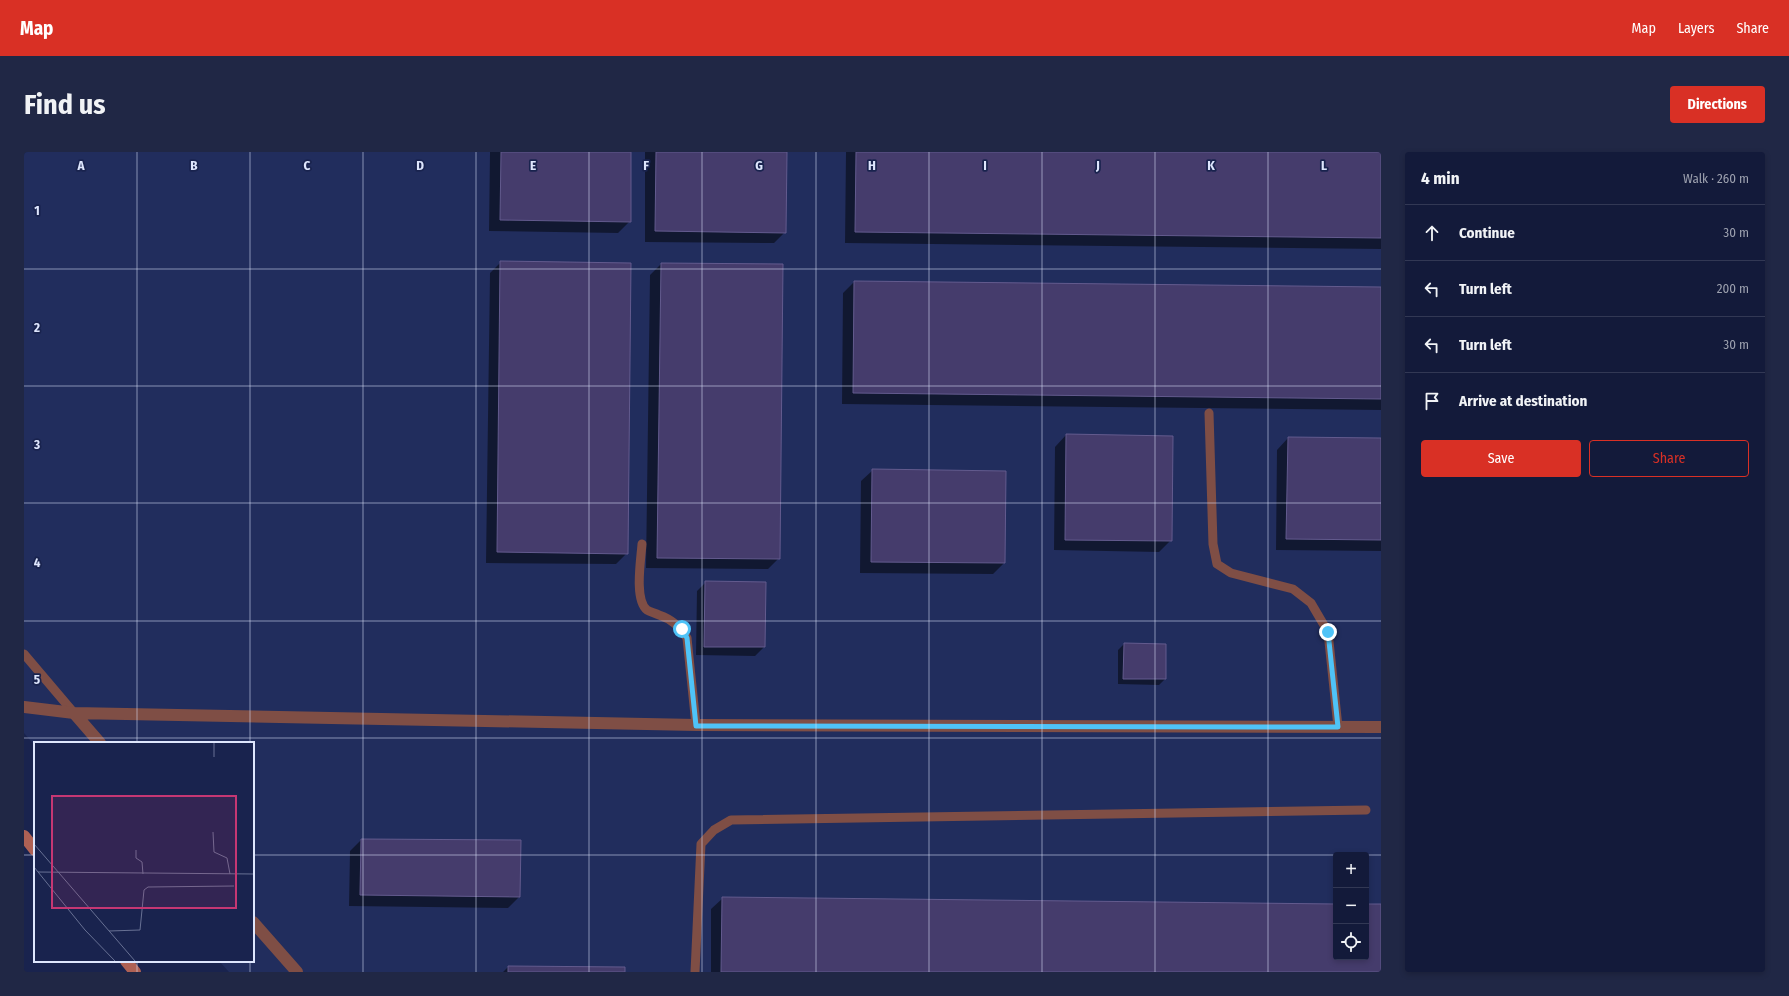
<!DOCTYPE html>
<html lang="en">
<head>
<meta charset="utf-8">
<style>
	:root { --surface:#131a3a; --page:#202745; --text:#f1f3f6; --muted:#9da1af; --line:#323854; --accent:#d93025 }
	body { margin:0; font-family:"Fira Sans Condensed",sans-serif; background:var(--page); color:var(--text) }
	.controls { position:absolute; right:12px; bottom:12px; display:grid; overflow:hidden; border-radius:4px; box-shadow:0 2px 6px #0003 }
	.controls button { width:36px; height:36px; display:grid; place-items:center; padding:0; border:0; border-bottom:1px solid var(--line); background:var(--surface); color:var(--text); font:20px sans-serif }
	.stop { position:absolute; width:12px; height:12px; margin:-9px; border:3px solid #4fc3f7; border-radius:50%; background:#fff }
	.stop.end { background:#4fc3f7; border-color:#fff; box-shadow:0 1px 4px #0008 }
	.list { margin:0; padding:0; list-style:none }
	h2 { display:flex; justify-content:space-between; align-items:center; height:52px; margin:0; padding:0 16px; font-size:17px }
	h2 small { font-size:13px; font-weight:400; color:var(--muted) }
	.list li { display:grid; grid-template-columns:26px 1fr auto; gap:12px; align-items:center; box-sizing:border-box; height:56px; padding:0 16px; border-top:1px solid var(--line) }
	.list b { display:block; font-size:15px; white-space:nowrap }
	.list em { font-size:13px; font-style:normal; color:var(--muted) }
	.actions { display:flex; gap:8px; padding:12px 16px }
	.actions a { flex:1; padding:9px 0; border:1px solid var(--accent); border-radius:4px; text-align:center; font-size:14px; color:var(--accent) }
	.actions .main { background:var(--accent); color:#fff }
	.icon { flex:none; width:22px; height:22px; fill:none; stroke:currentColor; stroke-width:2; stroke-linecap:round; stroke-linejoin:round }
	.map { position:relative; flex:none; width:1357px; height:820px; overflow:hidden; border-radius:4px }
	header { display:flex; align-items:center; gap:24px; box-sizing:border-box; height:56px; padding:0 20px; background:var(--accent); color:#fff }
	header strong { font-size:19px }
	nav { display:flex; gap:22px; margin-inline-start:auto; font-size:14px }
	.intro { display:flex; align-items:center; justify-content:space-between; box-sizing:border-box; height:96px; padding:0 24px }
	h1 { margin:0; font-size:28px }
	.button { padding:10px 18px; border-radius:4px; background:var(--accent); color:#fff; font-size:14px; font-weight:700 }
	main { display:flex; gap:24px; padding:0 24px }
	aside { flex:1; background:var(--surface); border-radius:4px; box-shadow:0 2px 6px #0003 }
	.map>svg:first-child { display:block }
	.built { fill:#212d5d; fill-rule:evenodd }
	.shadow { fill:#0007 }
	.building { fill:#453c6c; stroke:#635b8e }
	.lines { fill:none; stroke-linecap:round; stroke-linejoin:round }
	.lane { stroke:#7f4e45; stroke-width:9 }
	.street { stroke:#7f4e45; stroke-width:12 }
	.secondary { stroke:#af6154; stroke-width:12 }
	.route { stroke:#4fc3f7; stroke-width:5 }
	.grid { fill:none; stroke:#dee6fd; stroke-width:1; stroke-opacity:0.55 }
	.inset-road { fill:none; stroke:#687194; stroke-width:1 }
	.view { fill:#c63773; fill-opacity:0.15; stroke:#c63773; stroke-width:2 }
	.inset-edge { fill:none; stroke:#dee6fd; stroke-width:2 }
	.grid-label { font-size:13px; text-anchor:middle; font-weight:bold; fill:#dee6fd; stroke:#19234e; stroke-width:3.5; stroke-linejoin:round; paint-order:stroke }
</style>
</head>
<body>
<header>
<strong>Map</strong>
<nav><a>Map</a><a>Layers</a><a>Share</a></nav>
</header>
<div class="intro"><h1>Find us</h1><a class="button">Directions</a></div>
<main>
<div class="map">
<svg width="1357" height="820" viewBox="0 0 1357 820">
	<rect width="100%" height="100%" fill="#19234e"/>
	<path class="built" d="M0 0H1357V820H205L195 809H229V591H11V594L0 581ZM1312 703H1342V805H1312Z"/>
	<path class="shadow" d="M466 0H606V69L594 81 465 79Z
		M621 0H762L761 80 750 91 621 90Z
		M822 0H1357V97L821 91Z
		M477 110 603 401 592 412 462 411 466 121Z
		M637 112 755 406 744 417 622 416 626 123Z
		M830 130 1357 136V258L818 252 819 141Z
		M1042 283 1148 285 1147 388 1135 400 1030 398 1031 295Z
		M1264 286 1357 287V399L1252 398 1253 298Z
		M849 318 980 411 969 422 836 421 837 329Z
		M682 430 740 495 731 504 672 503 673 439Z
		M1100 492 1141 527 1135 533 1094 532V498Z
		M337 688 495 745 484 756 325 754 326 699Z
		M699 746 1312 753V805H1342V753H1357V820H687V757Z
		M484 815 600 820H479Z"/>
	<path class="building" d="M477 0H607V70L476 68Z
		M632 0H763L762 81 631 79Z
		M832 0H1357V86L831 80Z
		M476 109 607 111 604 402 473 400Z
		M637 111 759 112 756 407 633 406Z
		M830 129 1357 135V247L829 241Z
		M1042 282 1149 284 1148 389 1041 388Z
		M1264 285 1357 286V388L1262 387Z
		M848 317 982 319 981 411 847 410Z
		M681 429 742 430 741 495H680Z
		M1100 491 1142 492V527H1099Z
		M337 687 497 688 496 745 336 743Z
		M698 745 1312 752V805H1342V752H1357V820H697Z
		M484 814 601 815V820H484Z"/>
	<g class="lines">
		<path class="lane" d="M1185 261 1189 392 1193 412 1207 421 1269 437 1287 451 1304 480 1314 575
			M618 392C617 407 610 448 623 458 626 460 631 461 635 463 647 467 656 474 663 486L672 573
			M0 502 50 561
			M671 820 677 692 690 678 707 668 1342 658"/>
		<path class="street" d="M0 555 50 561 672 573 1357 575
			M50 561 76 591
			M229 770 273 820"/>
		<path class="secondary" d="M0 684 11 698
			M102 809 111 820"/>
	</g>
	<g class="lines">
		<path class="route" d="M658 477 663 486 672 574 1314 575 1304 480"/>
	</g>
	<path class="grid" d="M113 0V591M226 0V591M339 0V820M452 0V820M565 0V820M678 0V820M792 0V820M905 0V820M1018 0V820M1131 0V820M1244 0V820M0 117H1357M0 234H1357M0 351H1357M0 469H1357M0 586H1357M0 703H11M229 703H1357M113 809V820M226 809V820"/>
	<g transform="translate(10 590)">
		<rect width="220" height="220" fill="#19234e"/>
		<path class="inset-road" d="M180 1V15M179 90 180 110 193 116 196 132M0 102 101 219M102 108V116L108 120 109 132M0 125 51 188 81 219M4 130 220 132M75 189 106 188 110 148 114 145 200 144"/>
		<path class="view" d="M18 54H202V166H18Z"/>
		<rect width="220" height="220" class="inset-edge"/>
	</g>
	<g class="grid-label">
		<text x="57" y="18">A</text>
		<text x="170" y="18">B</text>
		<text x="283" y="18">C</text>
		<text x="396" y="18">D</text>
		<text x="509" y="18">E</text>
		<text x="622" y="18">F</text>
		<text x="735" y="18">G</text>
		<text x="848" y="18">H</text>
		<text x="961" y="18">I</text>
		<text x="1074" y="18">J</text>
		<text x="1187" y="18">K</text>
		<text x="1300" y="18">L</text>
		<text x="13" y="63">1</text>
		<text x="13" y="180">2</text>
		<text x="13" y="297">3</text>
		<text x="13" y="415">4</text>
		<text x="13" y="532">5</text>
	</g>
</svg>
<div class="controls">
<button>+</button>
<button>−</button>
<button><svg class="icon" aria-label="locate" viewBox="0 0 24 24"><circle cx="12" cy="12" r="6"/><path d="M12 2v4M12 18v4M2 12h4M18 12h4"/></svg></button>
</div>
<div class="stop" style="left:658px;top:477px"></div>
<div class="stop end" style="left:1304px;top:480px"></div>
</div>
<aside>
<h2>4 min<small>Walk · 260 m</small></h2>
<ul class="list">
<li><svg class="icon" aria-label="ahead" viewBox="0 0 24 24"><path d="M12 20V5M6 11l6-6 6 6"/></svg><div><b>Continue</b></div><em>30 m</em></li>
<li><svg class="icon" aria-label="left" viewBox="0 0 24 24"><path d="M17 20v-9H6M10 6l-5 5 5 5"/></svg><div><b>Turn left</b></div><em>200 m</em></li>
<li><svg class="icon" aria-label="left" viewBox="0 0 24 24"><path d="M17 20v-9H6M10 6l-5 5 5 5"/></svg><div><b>Turn left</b></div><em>30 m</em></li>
<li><svg class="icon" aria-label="arrive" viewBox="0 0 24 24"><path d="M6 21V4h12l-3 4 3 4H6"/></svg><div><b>Arrive at destination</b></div></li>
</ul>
<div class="actions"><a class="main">Save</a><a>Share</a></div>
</aside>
</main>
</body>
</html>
